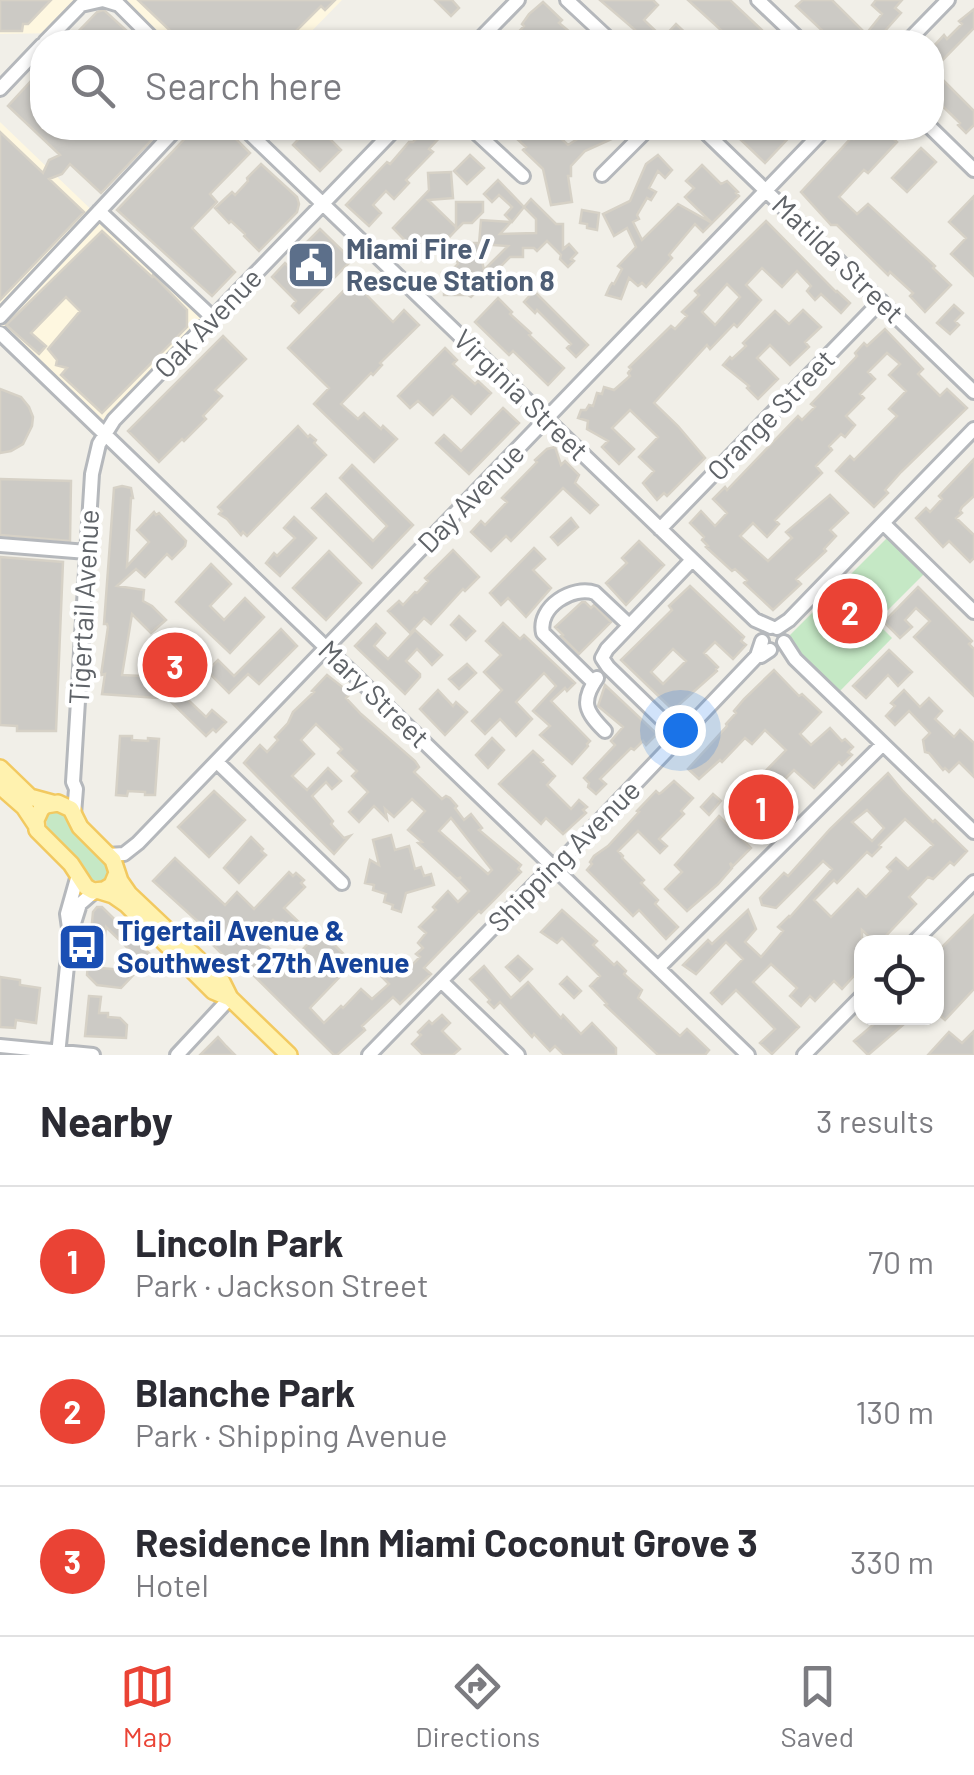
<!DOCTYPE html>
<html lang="en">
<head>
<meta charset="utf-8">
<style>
	:root { --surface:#fff; --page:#f7f7f7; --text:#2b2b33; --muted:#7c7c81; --line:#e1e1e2; --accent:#ea4335 }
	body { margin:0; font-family:Barlow,sans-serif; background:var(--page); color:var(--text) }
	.controls { position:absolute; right:30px; bottom:30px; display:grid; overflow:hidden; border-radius:20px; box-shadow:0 2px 8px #0004 }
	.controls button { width:90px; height:90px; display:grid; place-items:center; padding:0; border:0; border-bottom:2px solid var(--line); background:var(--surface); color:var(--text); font:50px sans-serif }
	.you { position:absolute; left:680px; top:730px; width:35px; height:35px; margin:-25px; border:8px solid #fff; border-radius:50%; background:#1a73e8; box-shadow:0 0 0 15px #1a73e833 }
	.badge { display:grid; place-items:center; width:65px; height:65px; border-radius:50%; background:var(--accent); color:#fff; font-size:32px; font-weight:700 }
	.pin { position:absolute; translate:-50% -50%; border:5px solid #fff; box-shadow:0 2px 10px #0006 }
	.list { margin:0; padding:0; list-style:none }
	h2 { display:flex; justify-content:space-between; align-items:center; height:130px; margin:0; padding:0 40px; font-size:42px }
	h2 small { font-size:32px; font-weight:400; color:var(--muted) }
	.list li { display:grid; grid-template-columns:65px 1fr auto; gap:30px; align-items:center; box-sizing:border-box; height:150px; padding:0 40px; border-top:2px solid var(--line) }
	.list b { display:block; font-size:38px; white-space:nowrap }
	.list p { margin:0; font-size:32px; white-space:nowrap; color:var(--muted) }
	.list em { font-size:32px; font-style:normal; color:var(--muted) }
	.icon { flex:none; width:55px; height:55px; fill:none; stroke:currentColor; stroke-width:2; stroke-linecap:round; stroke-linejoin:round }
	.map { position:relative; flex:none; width:974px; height:1055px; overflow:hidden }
	.search { position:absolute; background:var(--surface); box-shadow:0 2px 8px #0004; left:30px; right:30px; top:30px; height:110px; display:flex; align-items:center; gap:25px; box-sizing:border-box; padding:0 35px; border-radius:40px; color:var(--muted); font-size:38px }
	.sheet { height:580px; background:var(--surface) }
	nav { display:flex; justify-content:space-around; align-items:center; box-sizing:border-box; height:140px; border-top:2px solid var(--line); background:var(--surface); font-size:28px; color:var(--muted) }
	nav a { display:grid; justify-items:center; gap:5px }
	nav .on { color:var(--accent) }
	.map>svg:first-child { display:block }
	.commercial { fill:#fef7e0 }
	.green { fill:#c5e8c5 }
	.building { fill:#cccac5; stroke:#d6d1c6; stroke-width:2.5; fill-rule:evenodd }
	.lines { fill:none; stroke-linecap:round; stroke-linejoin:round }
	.minor-casing { stroke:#b5b8bc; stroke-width:18 }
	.major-casing { stroke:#f2c960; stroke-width:20 }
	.minor { stroke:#fff; stroke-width:12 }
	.major { stroke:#fff2af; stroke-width:15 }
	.labels { text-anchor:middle; stroke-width:9; stroke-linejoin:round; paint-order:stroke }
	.service-label { font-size:28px; font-weight:bold; fill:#4e5e75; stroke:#fff; text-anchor:start }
	.street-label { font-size:28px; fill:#5f6368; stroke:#fff }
	.transit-label { font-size:28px; font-weight:bold; fill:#164399; stroke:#fff; text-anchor:start }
</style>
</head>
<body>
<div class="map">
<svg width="974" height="1055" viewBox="0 0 974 1055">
	<rect width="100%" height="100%" fill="#f1efe8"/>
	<path class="commercial" d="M0 0H94L62 33 0 34Z
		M124 0H342L301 42H169Z
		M0 122 204 318 103 422 0 324Z"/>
	<path class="green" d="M887 538 924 574 876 622 892 638 839 692 786 639Z
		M52 811 61 812 74 833 106 865 108 874 102 881 91 880 80 860 47 828 46 817Z"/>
	<path class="building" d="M0 0H51L28 24H23L22 31H0Z
		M138 0H335L325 10 321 6 285 42H182Z
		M435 0H452L459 8 451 16Z
		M600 0H653L658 5 644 20 663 38 676 24 695 42H649Z
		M688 0H730L764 32 761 34 769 42H734Z
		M803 0H832L866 34 882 14 872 5 876 0H902L895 8 901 13 875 42H831L826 39 828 36 796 6Z
		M543 2 562 20 559 23 582 42H509L524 26 522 24 529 14Z
		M974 9V28L933 70 974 111V125L966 133 958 125 960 123 932 96V48L944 35 947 39 962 24 959 21Z
		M103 10 105 11 139 42H68L97 12Z
		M42 69V128H163L101 193 70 164 62 174 49 179 84 212 0 300V132L43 173 49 160 60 155 8 106Z
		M195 128H225L250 153 210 194 217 202 192 228 235 272 212 296 117 210Z
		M309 128H319L341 150 320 171 293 145Z
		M427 128H444L439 132 442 135 429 149 433 152 406 180 409 183 394 199 386 191 373 205 381 213 369 226 346 205 387 162 390 164 409 142H413Z
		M505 128H550L568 145 582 136 579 130 584 128H624L614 138 585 151 571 166V176H568L572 202 551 205 543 169 523 150 526 147Z
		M754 128H798L765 163 741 140Z
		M876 128H882L897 142 868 173 864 170 839 197 857 214 868 204 935 266 933 268 951 285 925 312 910 296 913 293 890 272 888 275 837 225H831L801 192 852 137 854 139 858 135 861 138Z
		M921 148 936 162 907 192 892 178Z
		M470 155 484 168 467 184 454 171Z
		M658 155 672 170 665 178 658 171 649 188 656 192 651 200 647 198 637 215 639 219 633 222 642 240 678 204 712 223 703 232 695 224 669 255 672 258 646 287 642 283 638 286 629 278 621 299 606 295 610 286 612 283 614 284 622 269 618 266 636 247 627 228 614 236 603 214 630 201 646 164Z
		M261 164 297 197 299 204 297 212 259 251 244 236 245 234 231 221 229 223 215 208 232 192 235 195 248 181 247 178Z
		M702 165 721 184 727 181 738 192 736 193 739 196 712 223 685 197 694 188 686 181Z
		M451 172 453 198 428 200 456 227V230L426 262 393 228 429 190 428 173Z
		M498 180 524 207 531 199 556 224H563V249L569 244 577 253 571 259 574 261 568 267 560 259 561 255 547 241 537 251 534 248H523V257H510L497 270 498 273 491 275 492 280 487 281 489 289 476 292 471 297 468 295H444V287L438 286V278H442V273L448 274 458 264 456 257 464 254 463 248 469 243H478L484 270 508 246 479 244 481 220 511 222 500 234 536 233V219L524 207 512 222 505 215 512 207 499 195 492 202 484 194Z
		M974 196V276L951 254 966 238 949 222Z
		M456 202H483V212L472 223H463L456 230Z
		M582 210 599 213 597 230 587 228V224L580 223Z
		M766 221 836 292 837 291 850 303 841 313 821 294 815 300 807 291 811 286 797 271 782 287 762 268 746 285 761 300 737 327 734 324 710 349 707 345 654 403 678 426 705 458 667 496 664 493 657 500 643 483 654 471 639 457 658 437 630 410 612 428 634 449 619 464 602 447 608 441 587 429 588 421 578 418 581 410H586L589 405 593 406 597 393 602 394 604 387 614 390 630 376 628 373 631 369 629 367 671 326 675 329 687 316 682 312 699 295 695 291ZM727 284 740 297 715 325 702 312Z
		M320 229 352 260 299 313 292 306 296 301 272 277 285 263 288 266 308 246 306 243Z
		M102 231 152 277 153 275 187 310V327L102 413 61 375 67 368 56 365 57 360 48 349 80 311 66 297 31 333 46 346 39 354 6 325Z
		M353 281 393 322 404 310 419 325 380 363 382 365 373 375 371 373 341 404 358 419 364 413 381 429 383 426 397 439 374 462 314 404 329 388 288 348Z
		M534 291 588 345 576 357 567 348 571 344 537 310 535 313 524 302Z
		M498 298 512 312 510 314 531 333 529 335 564 368 548 385 513 351 509 355 475 322Z
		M954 305 963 313 955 321 959 325 950 334 937 323Z
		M803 310 821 327 805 342 809 347 790 365 770 345 757 358 778 379 758 399 747 388 749 386 723 365 730 357 732 359 746 346 743 343 775 311 789 324Z
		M885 329 923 369 918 374 940 396 947 389 967 408 901 472 885 490 888 493 874 507 836 471 850 456 854 460 897 416 889 409 906 391 889 375 900 364 887 353 868 372 875 379 860 394 864 398 846 416 855 425 845 437 841 434 829 446 832 450 816 466 822 473 775 520 779 524 767 537 753 523 740 536 768 561 792 538 786 532 830 495 848 513 830 530 836 536 824 549 826 551 796 579 801 584 773 610 744 583 747 580 735 569 732 571 706 547 708 546 702 540 704 537 690 523 701 511 715 526 727 513 713 499 725 487 727 490 798 416 802 420 815 407 811 404 857 356 855 353 864 343 867 346Z
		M223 336 246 359 215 390 222 396 203 416 206 419 184 441 182 439 159 462 128 431Z
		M445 348 457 360 453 364 475 384 478 381 491 393 471 414 452 396 433 415 418 401 410 408 398 396Z
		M0 389 21 397 29 407 33 417 32 426 23 444 11 451 0 453Z
		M503 408 519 423 469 474 436 443 444 435 461 451Z
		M298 426 308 437 310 435 316 440 314 443 326 455 247 536 243 532 241 535 227 519 219 514 222 511 218 507Z
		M555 447 561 465 565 461 579 475 575 483 598 505 590 513 563 488 511 541 506 536 491 551 471 532 481 521 485 525 507 502 502 498 537 462 535 460 547 449Z
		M974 459V496L962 507 960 511 962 513 956 518 974 535V558L970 562 949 541 943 547 916 518 926 508 930 512 942 499 939 496Z
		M352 465 413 525 372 568 312 508 326 494 373 541 387 526 340 478Z
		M0 479 71 481 70 541 0 535Z
		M122 486 131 488 133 498H131L127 566 149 542 137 530 154 512 156 515 159 513 186 541 185 546 172 559 167 554 145 577 136 569 117 586 144 590 143 601 152 606 166 620 151 633 132 614 122 675 142 676 145 658 165 661 182 641 187 639 200 653 169 686 183 699 185 697 206 717 212 710 226 722 216 732 213 729 206 736 162 693 158 698 102 694 105 674 101 675 108 627 107 624H104L114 488Z
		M294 517 316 538 280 576 266 563 274 553 277 556 295 538 284 528Z
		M571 518 578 527 558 545 551 537Z
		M639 541 664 565 626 605 606 583 627 563 622 558Z
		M534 548 545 559 533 570 551 588 526 617 508 598 501 605 490 593Z
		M453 550 479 577 465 591 463 589 431 624 424 618 410 633 388 611 399 601 403 605 415 592 417 593 428 581 425 578Z
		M329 551 361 583 326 620 293 588Z
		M0 557 63 562 56 731H17V726L0 725Z
		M211 564 231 584 210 606 224 620 245 598 264 617 230 653 176 602Z
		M690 586 744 637 741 641 746 645 733 659 715 642 704 653 718 667 716 669 717 671 673 710 621 660 672 610 669 606ZM673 649 686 661 663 684 651 672Z
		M918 587 972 641 969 644 974 649V696L914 637 930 621 916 608 905 620 912 627 900 638 884 622Z
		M582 602H585L591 608 594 605 611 622 579 654 561 636 563 635 555 627Z
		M459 616 475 631 466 640 451 625Z
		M503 623 520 639 524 635 575 683 567 691 565 688 551 701 590 741 587 744 588 746 572 764 540 735 550 726 533 711 556 686 544 673 516 702 532 719 516 736 500 719 485 734 472 721 502 690 484 672 501 655 486 641Z
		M376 624 385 633 374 646 388 659 415 630 442 655 432 665 417 649 406 661 420 674V677L405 694 355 646Z
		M281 629 297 646 259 684 248 674 229 693 207 671 218 660 234 676Z
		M889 650 912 672 898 686 888 675 866 698 853 686Z
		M467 664 476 673 459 689 449 679Z
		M774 670 799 696 802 694 821 712 800 734 811 745 830 728 842 741 845 739 853 747 848 752 852 755 842 765 839 762 814 788 794 770 774 790 769 798 788 815 781 823 747 790 786 750 765 730 752 744 745 738 722 762 720 760 699 779 688 769 727 726 726 724 736 713 734 711 744 699Z
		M327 675 345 689 349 695 346 698 361 714 415 761 419 767 414 772 442 799 446 796 450 798 457 806 455 808 464 820 471 814 482 828 479 830 521 865 518 869 521 872 495 899 481 913 479 911 424 968 431 974 400 1004 393 997 362 1026 365 1030 337 1055H334L236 958 231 963 199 931 204 927 153 881 175 858 225 905 237 892 254 909 289 872 293 876 296 873 304 880 301 883 305 887 284 908 302 925 291 937 273 920 257 936 287 966 320 931 353 963 310 1008 324 1023 341 1006 343 1008 361 989 372 999 389 984 375 970 384 960 401 976 420 957 416 954 423 948 418 943 426 933 419 927 436 910 433 907 448 891 458 902 469 891 458 880 461 877 457 879 418 843 422 842 408 830 425 811 412 799 394 817 385 809 387 819 374 806 359 822 349 812 368 792 352 776 357 771 338 753 342 749 316 724 301 740 314 754 292 776 307 790 328 768 341 781 332 789 326 782 312 796 333 821 331 824 344 838 350 836 334 854 244 763 260 745 267 752 278 740 275 737 288 723 293 712 314 692 312 691ZM451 818 492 870 488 874 439 831Z
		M605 685 657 734 646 745 643 741 634 750 631 748 600 779 606 784 596 794 588 787 589 783 584 778 615 745 611 741 623 727 598 706Z
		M438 690 453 706 456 702 467 712 445 735 420 709Z
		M904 690 920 707 929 698 942 711 935 719 954 737 960 730 974 743V777L959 762 949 772 945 768 943 770 929 753 925 752 923 740 930 733 909 711 895 725 886 716 895 706 891 703Z
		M120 736H132V740L148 741V738L159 739 155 795H145V792L128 791 127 796 116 795Z
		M492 738 504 750 488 768 476 755Z
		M533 751 543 760 541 762 555 776 547 785 571 809 579 800 587 807 583 810 586 813 563 834 546 818 541 824 499 784Z
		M888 773 902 790 933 822 935 820 967 851 954 865 950 862 933 879 928 877 909 897 916 904 880 942H875L862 930V967L842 989 834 981 815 1001 810 996 801 1006 790 996 797 988 771 964 753 982 799 1027 772 1054 760 1043 775 1029 736 990 722 1004 711 993 743 959 726 942 696 974 683 965 708 940 712 944 748 910 756 929 745 942 761 957 783 931 778 927 789 916 790 917 832 869 823 861 776 908 762 905 760 898 784 873 788 876 830 829ZM867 810 884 828 872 841 852 822ZM905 819 933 845 908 869 896 858 887 867 891 871 866 897 858 889 831 917 814 900 834 880 837 883 867 852 872 856 881 847 879 845Z
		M674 781 693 798 681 811 684 814 659 839 667 846 660 853 638 831 618 851 623 856 622 858 644 880 641 883 658 900 655 904 678 927 666 939 639 910 633 916 587 870 592 864 590 862 594 856 608 846 639 812 637 811 656 791 659 794 662 792Z
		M214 791 245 820 209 857 178 827Z
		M713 794 721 801 709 815 701 807Z
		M719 816 751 848 733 866 730 863 732 868 718 884 687 911 665 889 682 872 675 865Z
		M391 835 395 850 409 846 415 869 421 867 424 876 431 874 434 885 406 893 401 912 392 909 393 905 384 902 386 894 373 890 374 885 365 883 370 860 379 865 373 840Z
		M251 837 263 849 261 851 266 855 239 883 224 868Z
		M97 907H102L151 955 149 957 152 960 146 966 144 964 121 988 97 985 87 975 93 912ZM106 927 136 956 123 970 101 968Z
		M562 910 597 941 593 945 614 965 617 962 626 971 624 974 642 990 638 998 680 1036 687 1029 709 1050 705 1055H658L605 1005 607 1004 590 986 600 976 562 938 557 943 541 932Z
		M974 915V989L945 1020 936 1012V953Z
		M518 956 532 969 520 981 506 967Z
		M484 966 511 998 528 982 561 1018 563 1015 581 1034 592 1023 616 1048V1055H564L555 1046 550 1051 534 1034 532 1037 500 1002 494 1008 488 1002 490 1000 470 979Z
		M0 977 20 980V985L40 988 36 1023 16 1020 15 1028 0 1027Z
		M567 977 581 991 574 998 560 984Z
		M89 996 101 997 99 1013H108V1017L120 1018 127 1025 126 1038 85 1036Z
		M442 1015 450 1023 442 1031 460 1049 453 1055H423L412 1044 421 1035 418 1032 429 1021 432 1024Z
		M881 1018H911L868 1055 854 1041Z
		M974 1031V1055H928L949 1032 962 1043Z
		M218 1037 226 1046 235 1055H200Z"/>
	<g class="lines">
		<g class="minor-casing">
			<path id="minor" d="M114 0 156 42
				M567 0 612 42
				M758 0 802 42
				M81 5 103 0 116 4
				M45 42 86 0
				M477 42 518 0
				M907 42 948 0
				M0 89 42 45
				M244 128 755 620 771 627
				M471 128 523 176
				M701 128 974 392
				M931 128 974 170
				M602 175 649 128
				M99 211 213 318
				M0 317 177 128
				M0 333 748 1055
				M883 523 974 612
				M660 529 881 301
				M0 545 87 552
				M777 628 789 620 974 429
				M784 642 795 659 974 832
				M757 656 762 641
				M597 678C580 702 586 712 605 731
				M594 683 543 633C537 607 573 585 595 593L629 625
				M680 737 608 667 602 658 607 649 692 560
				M217 762 342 883
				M74 814 76 789 73 782 92 474 99 444 114 420 396 128
				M108 855 124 854 138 843 826 128
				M70 935 67 914 78 875
				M914 942 974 882
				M658 968 883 744
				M441 981 518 1055
				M0 1046 93 1055
				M58 1055 70 936 80 904 95 891
				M177 1055 230 998
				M369 1055 542 877 570 852 757 656H761L770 650
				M804 1055 862 996"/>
		</g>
		<g class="major-casing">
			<path id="major" d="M0 768 30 797 52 803
				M0 786 24 807 36 825
				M117 873 112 885 104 890 93 891 86 887 71 864 37 830 36 820 41 809 46 805 58 803 71 809 80 827 113 860 120 881 129 894 222 982 230 998 289 1055
				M100 891 113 895 126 904 213 991 230 998"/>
		</g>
		<use href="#minor" class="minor"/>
		<use href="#major" class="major"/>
	</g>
	<defs>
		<g id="civic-square" transform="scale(2.5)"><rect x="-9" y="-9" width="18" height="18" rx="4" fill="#5c6f8a" stroke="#fff"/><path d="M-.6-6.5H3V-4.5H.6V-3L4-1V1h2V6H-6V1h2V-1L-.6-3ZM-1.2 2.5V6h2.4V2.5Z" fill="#fff"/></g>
		<g id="bus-square" transform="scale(2.5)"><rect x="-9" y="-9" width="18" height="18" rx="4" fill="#1a4fb4" stroke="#fff"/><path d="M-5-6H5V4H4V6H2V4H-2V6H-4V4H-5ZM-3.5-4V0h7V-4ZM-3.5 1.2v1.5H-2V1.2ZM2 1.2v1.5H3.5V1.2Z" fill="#fff"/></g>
	</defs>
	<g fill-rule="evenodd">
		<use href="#civic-square" x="311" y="265"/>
		<use href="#bus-square" x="82" y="947"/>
	</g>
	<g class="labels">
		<g class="service-label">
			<text x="346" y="259">Miami Fire /<tspan x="346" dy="32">Rescue Station 8</tspan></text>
		</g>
		<g class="street-label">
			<text transform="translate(838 259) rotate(44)" y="10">Matilda Street</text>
			<text transform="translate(208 323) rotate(-46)" y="10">Oak Avenue</text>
			<text transform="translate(521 395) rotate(44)" y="10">Virginia Street</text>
			<text transform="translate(771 415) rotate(-46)" y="10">Orange Street</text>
			<text transform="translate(471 498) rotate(-46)" y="10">Day Avenue</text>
			<text transform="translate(84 607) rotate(-87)" y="10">Tigertail Avenue</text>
			<text transform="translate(374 694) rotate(44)" y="10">Mary Street</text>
			<text transform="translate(564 856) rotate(-45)" y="10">Shipping Avenue</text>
		</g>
		<g class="transit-label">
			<text x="117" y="941">Tigertail Avenue &amp;<tspan x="117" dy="32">Southwest 27th Avenue</tspan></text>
		</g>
	</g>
</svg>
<div class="controls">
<button><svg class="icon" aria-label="locate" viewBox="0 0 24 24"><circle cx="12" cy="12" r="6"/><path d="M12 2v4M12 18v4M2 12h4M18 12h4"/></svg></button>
</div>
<div class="you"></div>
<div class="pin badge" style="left:761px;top:807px">1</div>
<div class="pin badge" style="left:850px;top:611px">2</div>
<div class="pin badge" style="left:175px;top:665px">3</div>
<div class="search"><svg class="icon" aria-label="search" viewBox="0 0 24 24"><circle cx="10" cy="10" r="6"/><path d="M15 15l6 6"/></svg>Search here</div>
</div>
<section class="sheet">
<h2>Nearby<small>3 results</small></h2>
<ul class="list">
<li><span class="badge">1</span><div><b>Lincoln Park</b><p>Park · Jackson Street</p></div><em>70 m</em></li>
<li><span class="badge">2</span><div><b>Blanche Park</b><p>Park · Shipping Avenue</p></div><em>130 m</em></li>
<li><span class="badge">3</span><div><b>Residence Inn Miami Coconut Grove 3</b><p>Hotel</p></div><em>330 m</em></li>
</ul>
</section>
<nav>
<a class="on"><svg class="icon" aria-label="map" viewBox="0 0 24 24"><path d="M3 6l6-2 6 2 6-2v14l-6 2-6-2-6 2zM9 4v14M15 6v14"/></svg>Map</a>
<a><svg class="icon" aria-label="directions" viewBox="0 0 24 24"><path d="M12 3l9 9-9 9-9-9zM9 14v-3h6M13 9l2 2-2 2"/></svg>Directions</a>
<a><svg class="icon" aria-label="saved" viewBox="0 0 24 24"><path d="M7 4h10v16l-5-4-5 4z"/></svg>Saved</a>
</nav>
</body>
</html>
